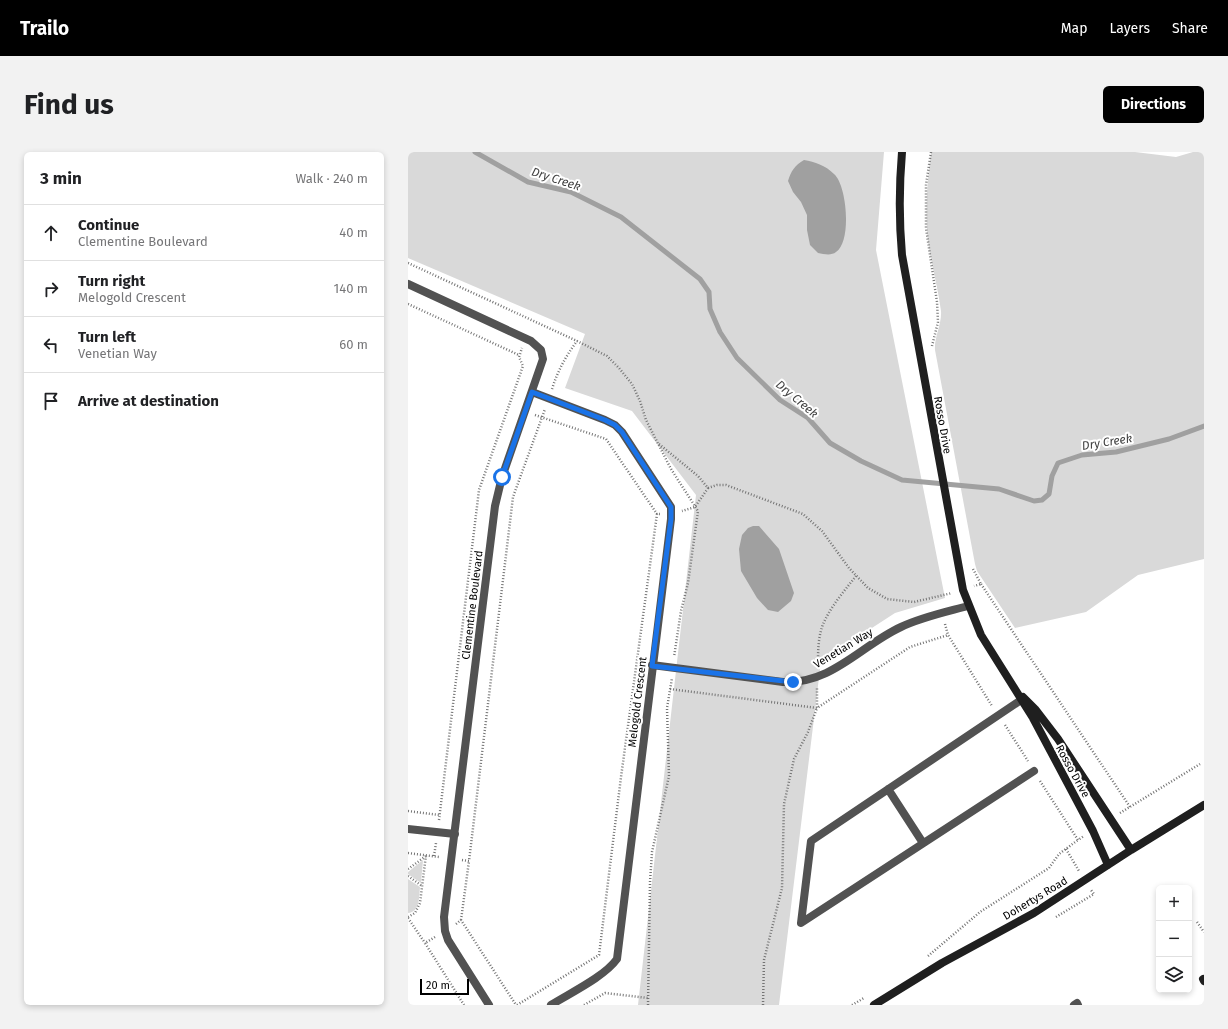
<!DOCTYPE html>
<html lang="en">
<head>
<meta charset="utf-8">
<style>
	:root { --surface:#fff; --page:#f2f2f2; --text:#202124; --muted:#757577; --line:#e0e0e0; --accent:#000 }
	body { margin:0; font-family:"Fira Sans",sans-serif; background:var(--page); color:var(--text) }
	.controls { position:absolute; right:12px; bottom:12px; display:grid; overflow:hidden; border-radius:6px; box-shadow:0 2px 6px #0003 }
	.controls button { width:36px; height:36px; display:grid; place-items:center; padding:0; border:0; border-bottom:1px solid var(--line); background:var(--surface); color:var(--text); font:20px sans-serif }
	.scale { position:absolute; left:12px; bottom:10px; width:49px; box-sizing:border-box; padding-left:4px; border:2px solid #000; border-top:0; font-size:11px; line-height:14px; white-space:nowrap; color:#000; -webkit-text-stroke:3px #fff; paint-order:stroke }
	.stop { position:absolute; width:12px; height:12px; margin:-9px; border:3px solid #1a73e8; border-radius:50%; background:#fff }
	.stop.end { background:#1a73e8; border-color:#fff; box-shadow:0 1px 4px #0008 }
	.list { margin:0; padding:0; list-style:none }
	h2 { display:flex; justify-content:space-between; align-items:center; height:52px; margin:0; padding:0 16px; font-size:17px }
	h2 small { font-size:13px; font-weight:400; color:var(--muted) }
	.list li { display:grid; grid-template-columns:26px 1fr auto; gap:12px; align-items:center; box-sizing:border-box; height:56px; padding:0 16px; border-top:1px solid var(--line) }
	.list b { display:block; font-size:15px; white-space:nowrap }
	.list p { margin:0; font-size:13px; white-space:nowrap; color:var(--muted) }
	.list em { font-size:13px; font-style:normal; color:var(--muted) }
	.icon { flex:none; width:22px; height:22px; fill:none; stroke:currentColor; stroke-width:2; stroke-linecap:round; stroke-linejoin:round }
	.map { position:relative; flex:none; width:796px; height:853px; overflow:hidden; border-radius:6px }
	header { display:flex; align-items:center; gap:24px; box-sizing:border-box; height:56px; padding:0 20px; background:var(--accent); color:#fff }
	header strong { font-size:19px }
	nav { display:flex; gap:22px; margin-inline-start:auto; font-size:14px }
	.intro { display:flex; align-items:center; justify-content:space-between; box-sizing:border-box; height:96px; padding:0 24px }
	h1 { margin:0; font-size:28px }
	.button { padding:10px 18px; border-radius:6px; background:var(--accent); color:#fff; font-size:14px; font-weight:700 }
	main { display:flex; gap:24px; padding:0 24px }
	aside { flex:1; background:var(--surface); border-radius:6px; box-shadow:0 2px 6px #0003 }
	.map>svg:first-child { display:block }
	.green { fill:#d9d9d9 }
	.water { fill:#a0a0a0 }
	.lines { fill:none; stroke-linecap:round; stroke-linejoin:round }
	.stream { stroke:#a0a0a0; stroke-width:5 }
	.path { stroke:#747474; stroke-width:2.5; stroke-dasharray:1 2; stroke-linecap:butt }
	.lane { stroke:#525252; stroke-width:8 }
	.street { stroke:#525252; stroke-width:8 }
	.secondary { stroke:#1f1f1f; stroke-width:8 }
	.route { stroke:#1a73e8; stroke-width:5 }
	.labels { text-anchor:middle; stroke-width:4; stroke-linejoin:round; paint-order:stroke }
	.street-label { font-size:11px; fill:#000; stroke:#fff }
	.water-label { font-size:12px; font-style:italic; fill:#414141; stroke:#fff }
</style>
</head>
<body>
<header>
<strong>Trailo</strong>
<nav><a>Map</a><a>Layers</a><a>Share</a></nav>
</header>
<div class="intro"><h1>Find us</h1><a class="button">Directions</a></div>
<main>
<aside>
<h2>3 min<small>Walk · 240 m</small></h2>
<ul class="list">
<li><svg class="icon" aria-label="ahead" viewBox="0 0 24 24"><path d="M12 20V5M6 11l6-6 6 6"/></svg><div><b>Continue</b><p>Clementine Boulevard</p></div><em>40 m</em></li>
<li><svg class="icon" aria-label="right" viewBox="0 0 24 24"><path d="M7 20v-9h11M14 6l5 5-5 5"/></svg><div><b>Turn right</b><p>Melogold Crescent</p></div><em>140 m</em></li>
<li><svg class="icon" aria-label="left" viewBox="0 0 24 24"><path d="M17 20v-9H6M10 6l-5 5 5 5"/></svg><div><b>Turn left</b><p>Venetian Way</p></div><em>60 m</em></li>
<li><svg class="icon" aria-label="arrive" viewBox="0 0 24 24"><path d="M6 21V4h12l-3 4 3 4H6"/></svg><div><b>Arrive at destination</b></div></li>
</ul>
</aside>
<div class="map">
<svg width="796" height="853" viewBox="0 0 796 853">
	<rect width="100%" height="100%" fill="#fff"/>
	<path class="green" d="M0 0H476L468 98 537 446 487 461 413 509 371 853H230L288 343 224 259 157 236 177 182 0 106Z
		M523 0H727L768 5 785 0H796V407L730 423 678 460 607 476 569 419 567 412 527 198C526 185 534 172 533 159 530 135 523 112 520 89 517 59 519 30 523 0Z
		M15 708 13 731 0 722V720Z
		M0 727 12 735C11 745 12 760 0 761Z"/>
	<path class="water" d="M396 8C407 10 417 13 426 22 439 33 444 90 428 100 423 104 416 102 410 101L402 93 399 78V63L393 50 385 40 380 29C383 19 387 13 396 8Z
		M345 374H351L371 397 386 441 383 449 370 460 360 458 349 446 333 419 331 397 334 383 340 376Z"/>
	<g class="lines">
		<path class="stream" d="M67 0 120 30 163 40 213 65 292 127 301 140 302 157 312 180 329 206 372 248 400 266 422 291 453 309 494 328 591 337 626 349 634 348 641 342 644 324 650 311 674 303 708 300 761 287 796 274"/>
		<path class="path" d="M523 0 518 33V76L529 150 530 170 524 194
			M0 111 169 189 199 204 211 216 224 232 232 249 238 268 263 317 290 359 280 431 273 459 266 505
			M0 152 111 203
			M144 237C150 218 158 204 169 189
			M127 263 198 287 249 362
			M251 292 290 324 300 336 287 355 274 359
			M300 336 309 333H318L395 362 414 379 441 416 460 436 479 447 506 450 544 441
			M565 417 573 432 566 434
			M573 432 722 655
			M537 472 540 483 584 554
			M410 513C410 499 410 483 416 470 424 453 437 438 448 424
			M262 537 409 556 502 495 540 483
			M597 573 620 609
			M632 629 670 688 676 684
			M0 659 31 663
			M712 661 792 612
			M31 668 71 338 115 214 111 205 114 196
			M658 697 671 719
			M0 701 31 705
			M26 704 28 691
			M54 708 61 709 105 345 137 257
			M0 717 18 704
			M0 724 14 734
			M0 765 7 761 12 751 18 703
			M648 765 686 742 683 738
			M0 766 17 791
			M53 768 61 709
			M789 770 796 780
			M48 772 53 768 108 853
			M27 785 17 791 56 853
			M520 804 572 760 641 716 651 702 670 688
			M109 853 191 803 213 625 249 362H252
			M176 853 197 841 240 846
			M240 853 242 730 244 700 261 624 259 556 264 526
			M355 853 356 808 374 736 376 652 386 607 400 580 409 556V536
			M444 853 456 846"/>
		<path class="lane" d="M613 548 403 689 393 771 626 619
			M480 637 515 691"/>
		<path class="street" d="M0 132 123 189 133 198 135 207 94 325 87 354 36 765 37 779 40 788 81 853
			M124 240 197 268 207 273 214 280 263 355V367L209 807C196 825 162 841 143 853
			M244 513 375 530C424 532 452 494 493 475 514 465 538 460 560 454
			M0 677 47 682
			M666 853 669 851 670 853"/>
		<path class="secondary" d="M494 0C491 35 491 69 494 103L555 438 573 483 625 566 685 679 700 713
			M615 545 627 557 650 587 723 698
			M795 827 796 829
			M466 853 534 811 626 761 723 698 796 653"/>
	</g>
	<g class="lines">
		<path class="route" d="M94 325 124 240 197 268 207 273 214 280 263 355V367L244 514 385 530"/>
	</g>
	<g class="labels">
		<g class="street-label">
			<text transform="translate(535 273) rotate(80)" y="4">Rosso Drive</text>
			<text transform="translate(64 453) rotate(-83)" y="4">Clementine Boulevard</text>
			<text transform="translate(435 496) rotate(-31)" y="4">Venetian Way</text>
			<text transform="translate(229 550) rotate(-83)" y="4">Melogold Crescent</text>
			<text transform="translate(665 619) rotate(61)" y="4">Rosso Drive</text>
			<text transform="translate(627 746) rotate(-31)" y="4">Dohertys Road</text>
		</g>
		<g class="water-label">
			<text transform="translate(148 27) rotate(18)" y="4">Dry Creek</text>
			<text transform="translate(389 247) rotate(40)" y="4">Dry Creek</text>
			<text transform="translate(699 290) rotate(-9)" y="4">Dry Creek</text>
		</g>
	</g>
</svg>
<div class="controls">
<button>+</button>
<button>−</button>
<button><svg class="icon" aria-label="layers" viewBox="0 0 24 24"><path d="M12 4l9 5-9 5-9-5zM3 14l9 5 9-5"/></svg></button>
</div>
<div class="scale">20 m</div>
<div class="stop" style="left:94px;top:325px"></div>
<div class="stop end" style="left:385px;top:530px"></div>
</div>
</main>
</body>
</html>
